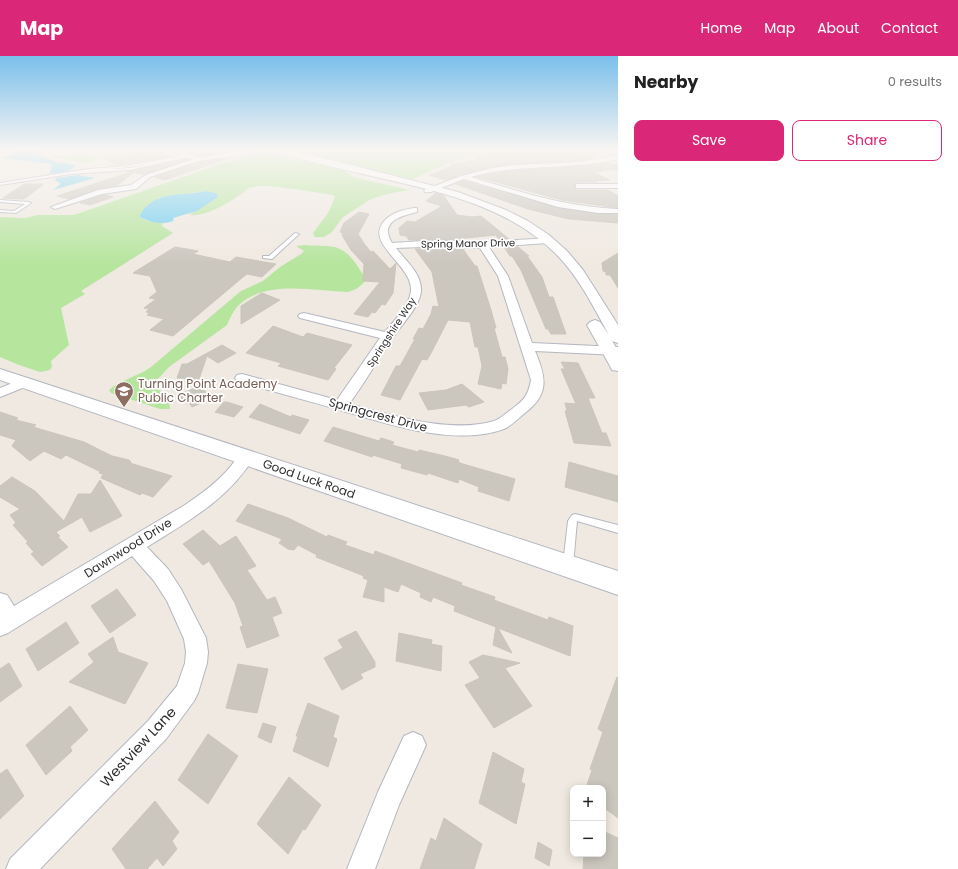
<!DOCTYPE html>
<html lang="en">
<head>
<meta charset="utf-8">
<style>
	:root { --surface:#fff; --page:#f2f2f2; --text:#222; --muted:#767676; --line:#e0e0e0; --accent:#db2777 }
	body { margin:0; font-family:Poppins,sans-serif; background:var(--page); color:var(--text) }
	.controls { position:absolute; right:12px; bottom:12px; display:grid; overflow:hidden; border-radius:8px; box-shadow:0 2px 10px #0003 }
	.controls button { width:36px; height:36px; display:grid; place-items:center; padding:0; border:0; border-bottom:1px solid var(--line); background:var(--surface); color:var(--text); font:20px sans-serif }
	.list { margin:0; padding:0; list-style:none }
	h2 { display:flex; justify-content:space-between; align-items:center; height:52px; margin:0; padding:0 16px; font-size:17px }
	h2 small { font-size:13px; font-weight:400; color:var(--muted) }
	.actions { display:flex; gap:8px; padding:12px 16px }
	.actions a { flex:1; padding:9px 0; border:1px solid var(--accent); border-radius:8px; text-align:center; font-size:14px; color:var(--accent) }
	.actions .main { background:var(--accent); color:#fff }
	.map { position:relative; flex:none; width:618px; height:813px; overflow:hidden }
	header { display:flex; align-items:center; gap:24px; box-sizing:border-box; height:56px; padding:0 20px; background:var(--accent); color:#fff }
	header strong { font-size:19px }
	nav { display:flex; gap:22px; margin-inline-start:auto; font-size:14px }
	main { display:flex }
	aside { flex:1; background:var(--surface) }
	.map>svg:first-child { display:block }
	.green { fill:#b6e59e }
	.water { fill:#75cff0 }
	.building { fill:#cbc7bf; stroke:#cbc5ba }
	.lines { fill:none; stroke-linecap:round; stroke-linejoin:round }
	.service-casing { stroke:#b4b7c1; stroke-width:2 }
	.minor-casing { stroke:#b4b7c1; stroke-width:2 }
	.tertiary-casing { stroke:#b4b7c1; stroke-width:2 }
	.secondary-casing { stroke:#b4b7c1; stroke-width:2 }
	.service { fill:#fff; fill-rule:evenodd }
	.minor { fill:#fff; fill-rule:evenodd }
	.tertiary { fill:#fff; fill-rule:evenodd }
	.secondary { fill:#fff; fill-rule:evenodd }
	.labels { text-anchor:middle; stroke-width:3.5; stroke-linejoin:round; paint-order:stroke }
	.far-street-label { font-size:10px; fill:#2e2e2e; stroke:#fff }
	.education-label { font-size:12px; fill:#785e54; stroke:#fff; text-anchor:start }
	.street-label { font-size:12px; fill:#2e2e2e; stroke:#fff }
	.near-street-label { font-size:14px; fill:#2e2e2e; stroke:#fff }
</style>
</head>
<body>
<header>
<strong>Map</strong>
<nav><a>Home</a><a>Map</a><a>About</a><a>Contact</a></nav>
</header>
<main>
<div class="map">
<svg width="618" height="813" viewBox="0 0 618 813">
	<rect width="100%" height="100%" fill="#efe9e1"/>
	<path class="green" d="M295 94H474L475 96 467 102 446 108 413 123Z
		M264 96 345 115 353 121 410 134 391 137 371 143 343 161 332 176 324 181H315L313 177 328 157 335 141 333 139C314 137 269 127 253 131 248 132 244 136 240 139 226 148 206 161 189 159L218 141 205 135 159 142 147 151 140 158V161L145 164 163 167 162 170 173 177 81 235 85 238 61 252 69 289 51 305 52 310 50 314 40 316 19 309 0 301V161L25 162 37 159H74L223 107Z
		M50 99 93 100 101 103 86 107 48 100Z
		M304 189C314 190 325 189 335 191 350 195 359 212 366 224 360 231 356 234 347 236 314 235 267 224 240 248 234 253 230 262 227 269L169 311 154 327 169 345 170 353H160L111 337 109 334C118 325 139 320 151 311L241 235 263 225 280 211 301 198 304 195 296 190Z"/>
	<path class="water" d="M19 94H39L38 99 57 106 76 109 69 115 49 118 51 114V108L3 102Z
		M78 119 95 122 53 134 61 128 55 124 56 122Z
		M205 135 216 137 218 141 197 155 173 162 174 164C166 170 149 166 140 161 140 157 142 156 144 153 160 135 184 140 205 135Z"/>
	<path class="building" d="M148 94H167L164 98 169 101 116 109 103 101Z
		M192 94H216L213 98 199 100 197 99 190 98Z
		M494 94H596V100L589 101 592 102 579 105 514 108 492 111 445 124 429 119 453 110 450 109 480 103 473 100Z
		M185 103 188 104 144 119 134 116 118 129 97 133 69 143 57 140 128 117 127 116Z
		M226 103 165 124 154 121 198 106Z
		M608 107 618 109V113L593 116 610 124 595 125 597 126H576L574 132 576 134H608L618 140V152L562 144 477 121 508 115 582 110Z
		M464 125 558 152 598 158H618V167L569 163 528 153 455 128Z
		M24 128H44L24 143 3 142Z
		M436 137 444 140 457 159 472 161 481 160 509 183 499 184 496 179 456 183 457 184H409L406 180 400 179 399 172 407 165 415 166 442 150 426 145Z
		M102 139H106L113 141 90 149 80 147Z
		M359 156 369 158 358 178 365 189 371 196 373 195 390 213 396 207 393 237 385 249 382 248 375 257 372 256 368 261 354 258 380 226 363 225 364 208 351 194 342 179 343 177 340 176 344 167Z
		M175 191 198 195 193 198 230 206 236 201 276 208 262 221 247 218 243 221 173 280 150 274 164 263 147 259 150 257 146 256 149 253 144 252 156 243 149 242 157 236 150 220 133 217Z
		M504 191H518L529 200H527L542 221 549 241H553L566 278H551L548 273H546L521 214 512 200H510Z
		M415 193H463L475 210H477L491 254 496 272H494L502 301H505L508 313 506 328 502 327 501 333 478 328 482 310 478 291H475L470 266 448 264 430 299 427 304 422 303 400 344 381 339 396 310H400L415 283H413L419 272 423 273 431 258 433 250 439 251 432 216Z
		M618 197V232L610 219H606V216L603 215 602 207Z
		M262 237 280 244 241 268V250Z
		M273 270 303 281 307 277 352 289 334 312 336 313 328 324 278 310 281 307 246 297Z
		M222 289 236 297 218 307 207 300 199 323 177 322 182 308H187Z
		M561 306 578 307 595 342H588L602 377H606L611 390 574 387 565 355H567L565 347 576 348 561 313H565Z
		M462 328 484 346 469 351 466 349 428 354 419 337 446 334Z
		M200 330 212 342 192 351 189 347 187 348 178 339Z
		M224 346H227L243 351 234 361 215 356Z
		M260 348 291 361 292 359 309 364 300 378 249 361Z
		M0 356 18 362 16 364 36 369 33 371 84 386 112 400 129 404 131 406 130 407 172 420 153 441 142 437 140 439 101 422 103 418 99 417 101 416 66 399 61 403 44 395 30 405 12 390 16 384 0 379Z
		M333 371 379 385 381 382 394 386 392 389 418 396 419 394 445 400 459 404 458 406 463 408 515 423 509 445 478 435 479 431 459 423 458 427 428 417 427 419 401 412 402 408 373 399 372 401 324 385Z
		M569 406 618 420V446L565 431Z
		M12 421 35 435 64 465 78 438H91L100 424 122 460 90 476 82 461 56 476 60 480 58 481 68 491 42 510 31 498 34 496 26 487 28 486 13 469 16 467 10 459 20 453 0 441V430Z
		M248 448 288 462 327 481 328 479 347 486 345 489 374 499 375 495 462 527 461 529 495 541 494 544 548 564 549 561 573 570 570 600 498 572 512 597 493 589 496 571 454 555 455 550 433 541 431 546 420 541 421 537 401 528 398 536 384 531V546L363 541 368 524 363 522 364 520 316 501 317 499 298 489 294 494 288 493 279 487 282 483 236 465Z
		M203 474 220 490 236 480 256 510 247 514 267 544 275 541 282 557 272 561 279 580 247 592 240 571 243 570 235 547 209 505 203 509 183 488Z
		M117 533 136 559 110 577 91 550Z
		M66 566 79 587 38 615 26 593Z
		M356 575 375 606V611L360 618 363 622 342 634 324 602 343 592 338 584Z
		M399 577 432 584 431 588 442 590 441 615 396 605Z
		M113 581 118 596 148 607 125 648 69 626 94 606 88 598Z
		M483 599 520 607 505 612 532 650 494 672 465 629 480 622 469 606Z
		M9 607 22 630 0 646V613Z
		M238 608 268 613 257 657 226 652Z
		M617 621 618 622V762L603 751V732H586L592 714 590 713 603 676 598 673Z
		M308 647 339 660 333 681 337 683 328 711 293 695 298 680H296Z
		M70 650 88 674 70 691 72 695 46 719 26 689Z
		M263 667 276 671 271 687 258 681Z
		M208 678 238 700 208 748 178 724Z
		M493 696 524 713 521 726 525 728 516 768 479 747Z
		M7 713 24 740 0 763V718Z
		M289 721 321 749 305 774 303 773 288 798 257 768Z
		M155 745 179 776 172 785 177 793 163 810 157 802 147 813H126L112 793Z
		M444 762 482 788 474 813H420L431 782 436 785Z
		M603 775 618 782V813H583L584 798H603Z
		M538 786 552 794 549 810 535 802Z"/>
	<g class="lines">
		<g class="service-casing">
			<path id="service" d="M188 94H191L184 102 130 114 71 118 0 129V127L89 113 126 110 182 100ZM145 109 130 112 110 113Z
				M220 94H225L217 98 214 97Z
				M0 144 29 146 31 147 16 157 0 156V154L14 155 25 148 0 146Z
				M295 177 299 178 272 203 263 202V200H269Z
				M575 458 618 469V477L577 465 573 509 571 512 568 513 565 512 563 509 568 465 572 459Z"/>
		</g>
		<g class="minor-casing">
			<path id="minor" d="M169 94H175L173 97 197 100 198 102 243 94H255L236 100 198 105 150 121 136 133 102 138 55 153 51 151 98 134 131 129 146 119 194 103 167 99 166 98Z
				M618 99V103C570 115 519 107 471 121 520 136 566 151 618 153V157H598L558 151 464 123 431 136H425L424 134 461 120 492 112 514 109 579 106Z
				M576 128H618V132H576Z
				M414 152H417V156C400 160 379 166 392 187L423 185 483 186 551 182 552 184 551 186 548 187 489 191 508 220 532 287 618 291V299L535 295C546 321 550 338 525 357 519 362 511 370 504 373 454 391 388 368 340 354 306 344 271 335 237 325L235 322 237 319 242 318 337 344 380 282 300 262 298 260 300 258 304 257 385 276C394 264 410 250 411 234 412 210 368 189 382 168 389 157 402 154 414 152ZM423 191 480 192 498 220 531 324C528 340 524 344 512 353 506 357 500 363 494 365 450 378 392 359 349 348 365 327 377 304 392 283 400 270 422 249 421 233 421 217 405 204 396 192Z
				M25 322 30 323 32 326 30 329 0 341V332Z
				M246 395 252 397 254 401C229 443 187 466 147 491L168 513 181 533 206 582 208 596 207 607 198 637 194 645 166 683 40 813H6L10 803 148 665 177 630 185 607 186 596 184 583 167 545 154 525 132 500 8 577 0 580V537L7 539 14 550 185 449C201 438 218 426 231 410 236 404 238 398 246 395Z
				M413 676 422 680 426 689 399 749 375 813H347L378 736 404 680Z"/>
		</g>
		<g class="tertiary-casing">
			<path id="tertiary" d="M278 94H292L458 136 506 154 528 165 549 179 567 195 583 214 618 269V287L612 285 611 283 618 295V315L612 314 610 310 587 269 590 266 595 264 600 266 609 279C594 252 580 223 558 200 505 145 425 133 354 116 339 112 288 102 278 94Z"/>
		</g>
		<g class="secondary-casing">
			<path id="secondary" d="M0 313 618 515V539L0 324Z"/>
		</g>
		<use href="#service" class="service"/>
		<use href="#minor" class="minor"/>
		<use href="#tertiary" class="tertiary"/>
		<use href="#secondary" class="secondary"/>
	</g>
	<linearGradient id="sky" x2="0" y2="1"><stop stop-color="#7abfeb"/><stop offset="0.45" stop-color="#f8f5f2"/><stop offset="1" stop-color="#f8f5f2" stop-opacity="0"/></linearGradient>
	<rect width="618" height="208" fill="url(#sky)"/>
	<defs>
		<g id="school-pin" transform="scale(1)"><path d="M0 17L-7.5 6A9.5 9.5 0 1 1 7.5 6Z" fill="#8d6e63" stroke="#fff"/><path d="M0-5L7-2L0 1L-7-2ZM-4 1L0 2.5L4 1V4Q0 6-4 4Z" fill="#fff"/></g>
	</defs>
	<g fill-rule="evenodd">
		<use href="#school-pin" x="124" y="335"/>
	</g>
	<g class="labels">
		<g class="far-street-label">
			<text transform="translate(468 187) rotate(-1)" y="4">Spring Manor Drive</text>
			<text transform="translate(391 276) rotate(-57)" y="4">Springshire Way</text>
		</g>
		<g class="education-label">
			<text x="138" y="332">Turning Point Academy<tspan x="138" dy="14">Public Charter</tspan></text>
		</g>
		<g class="street-label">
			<text transform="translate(378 359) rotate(15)" y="4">Springcrest Drive</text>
			<text transform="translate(309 423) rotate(19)" y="4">Good Luck Road</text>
			<text transform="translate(128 492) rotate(-32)" y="4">Dawnwood Drive</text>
		</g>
		<g class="near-street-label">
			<text transform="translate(138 691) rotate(-47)" y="5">Westview Lane</text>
		</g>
	</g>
</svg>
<div class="controls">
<button>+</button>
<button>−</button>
</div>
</div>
<aside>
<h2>Nearby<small>0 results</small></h2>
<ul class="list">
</ul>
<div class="actions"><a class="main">Save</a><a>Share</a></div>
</aside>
</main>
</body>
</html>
